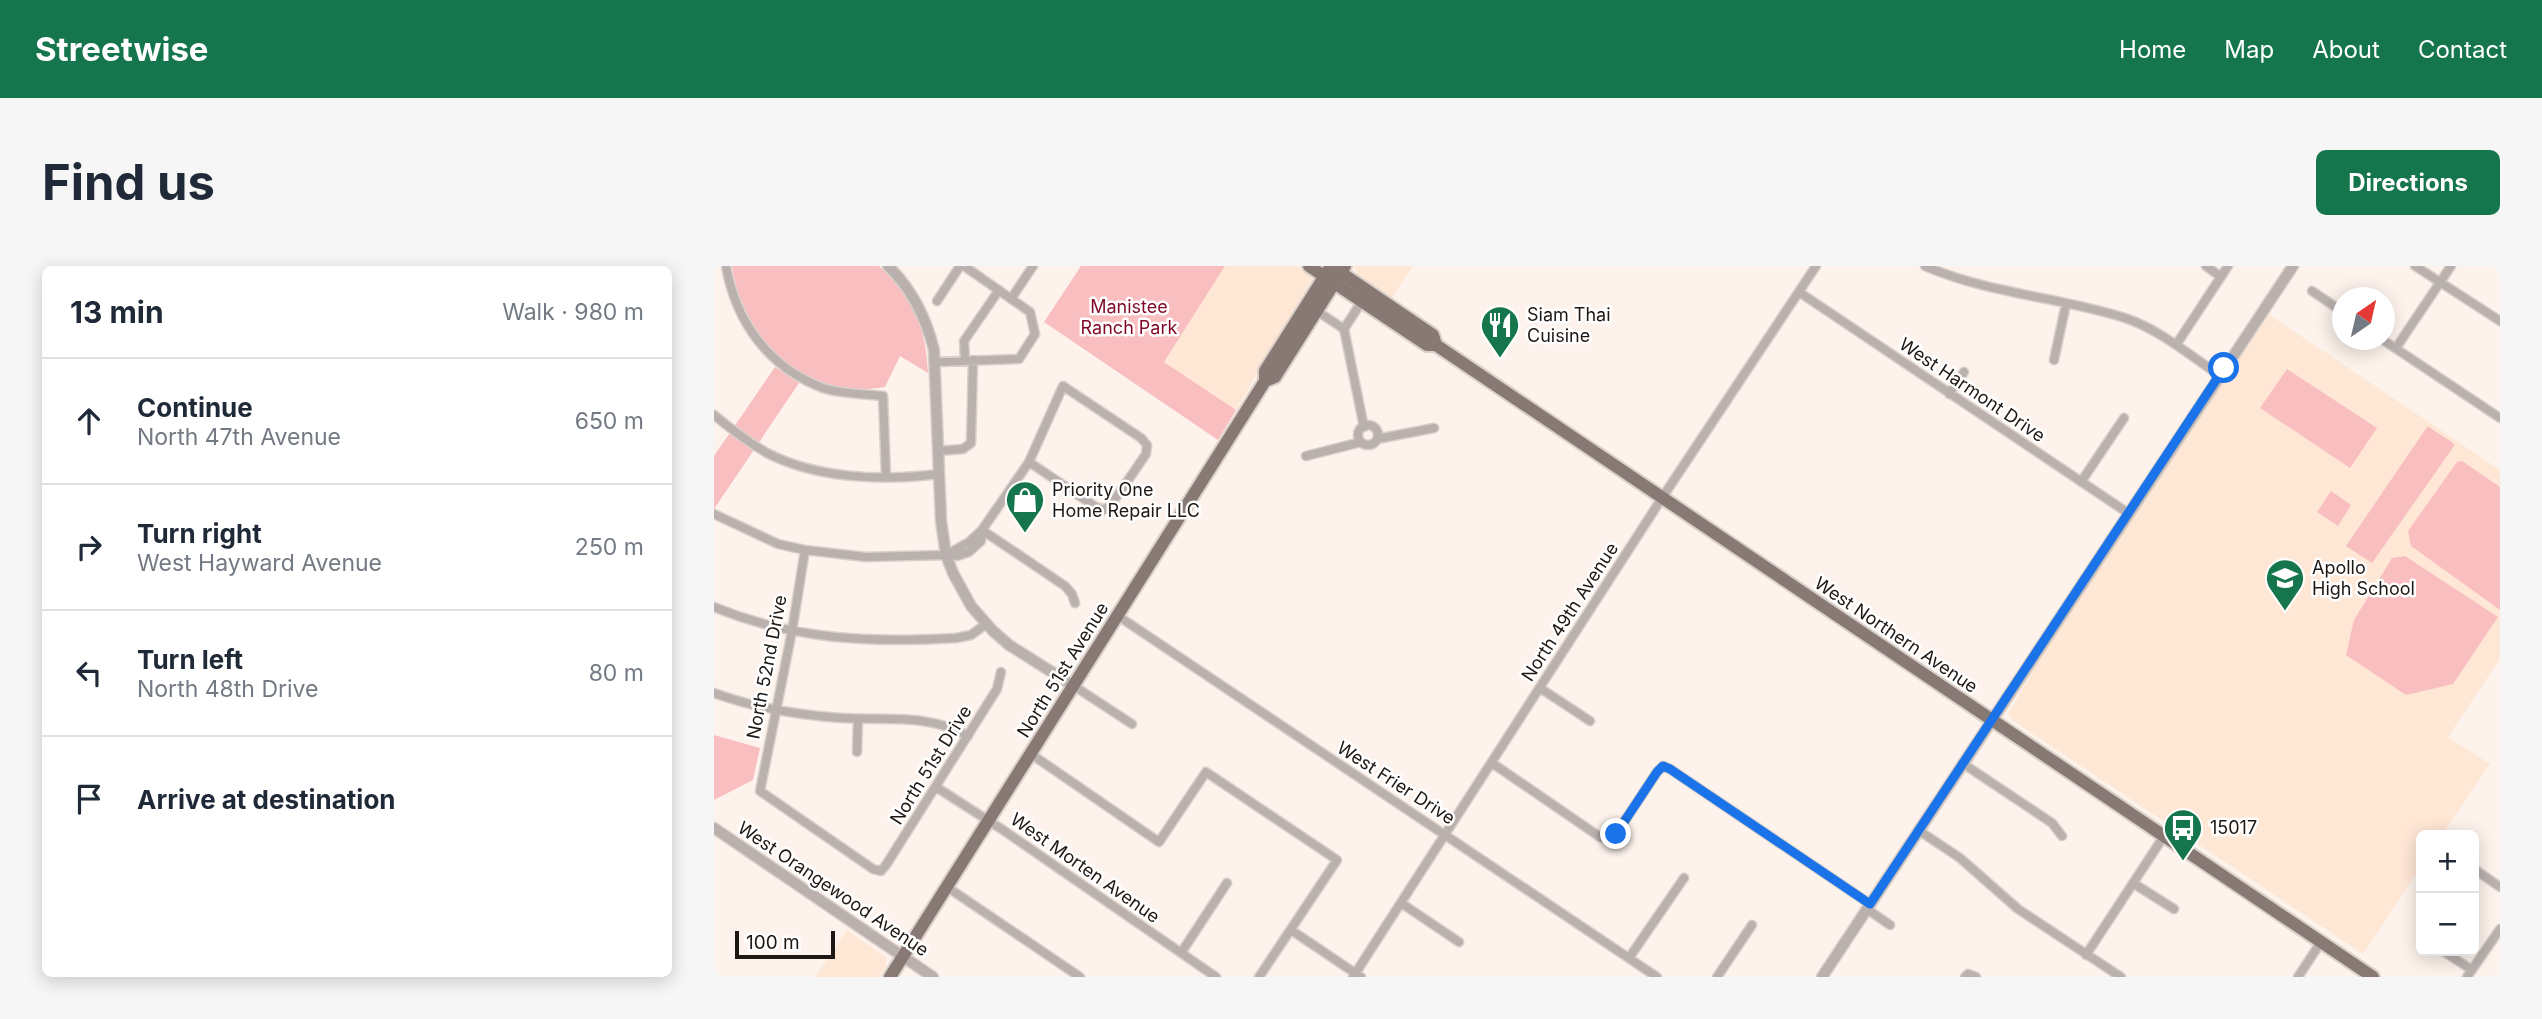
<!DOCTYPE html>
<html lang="en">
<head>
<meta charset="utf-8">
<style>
	:root { --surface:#fff; --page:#f6f6f7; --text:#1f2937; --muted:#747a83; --line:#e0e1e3; --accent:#15754c }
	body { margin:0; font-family:Inter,sans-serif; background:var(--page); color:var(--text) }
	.controls { position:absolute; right:21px; bottom:21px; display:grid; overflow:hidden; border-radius:10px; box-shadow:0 4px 18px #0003 }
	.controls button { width:63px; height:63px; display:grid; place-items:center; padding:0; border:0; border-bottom:2px solid var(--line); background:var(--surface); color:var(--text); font:35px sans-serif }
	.compass { position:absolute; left:1618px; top:21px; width:63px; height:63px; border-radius:50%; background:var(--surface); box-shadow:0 4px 18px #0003; rotate:34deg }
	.scale { position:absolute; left:21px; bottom:18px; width:100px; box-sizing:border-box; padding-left:7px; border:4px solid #1e1814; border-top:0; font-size:19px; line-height:24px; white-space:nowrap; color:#1e1814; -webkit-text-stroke:5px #fff; paint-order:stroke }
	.stop { position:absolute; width:21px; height:21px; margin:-16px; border:5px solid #1a73e8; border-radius:50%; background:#fff }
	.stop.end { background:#1a73e8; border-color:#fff; box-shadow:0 2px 7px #0008 }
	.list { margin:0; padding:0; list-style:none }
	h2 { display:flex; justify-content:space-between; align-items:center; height:91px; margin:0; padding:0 28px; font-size:30px }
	h2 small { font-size:23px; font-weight:400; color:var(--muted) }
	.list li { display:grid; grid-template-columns:46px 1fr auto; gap:21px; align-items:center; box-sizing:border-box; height:126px; padding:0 28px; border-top:2px solid var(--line) }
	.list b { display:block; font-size:26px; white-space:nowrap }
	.list p { margin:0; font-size:23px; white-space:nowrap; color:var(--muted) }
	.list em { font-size:23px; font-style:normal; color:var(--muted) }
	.icon { flex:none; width:38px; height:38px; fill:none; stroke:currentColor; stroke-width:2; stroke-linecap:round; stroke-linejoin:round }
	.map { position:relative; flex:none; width:1786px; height:711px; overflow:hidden; border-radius:10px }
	header { display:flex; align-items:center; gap:42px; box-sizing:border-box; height:98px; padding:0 35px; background:var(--accent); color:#fff }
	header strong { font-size:33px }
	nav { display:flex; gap:38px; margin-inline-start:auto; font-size:24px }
	.intro { display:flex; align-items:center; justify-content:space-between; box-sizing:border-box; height:168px; padding:0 42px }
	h1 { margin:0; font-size:49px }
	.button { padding:18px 32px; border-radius:10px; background:var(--accent); color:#fff; font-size:24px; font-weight:700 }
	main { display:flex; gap:42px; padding:0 42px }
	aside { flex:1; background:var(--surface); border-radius:10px; box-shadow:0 4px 18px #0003 }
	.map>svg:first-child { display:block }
	.built { fill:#ffe7d6 }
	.green { fill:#f8bec0 }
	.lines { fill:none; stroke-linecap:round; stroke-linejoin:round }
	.minor-casing { stroke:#d9d0c9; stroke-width:11 }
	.tertiary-casing { stroke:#d9d0c9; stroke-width:13 }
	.primary-casing { stroke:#d9d0c9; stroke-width:16 }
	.minor { stroke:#bab1af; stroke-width:8 }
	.tertiary { stroke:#bab1af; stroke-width:10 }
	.primary { stroke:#897975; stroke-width:12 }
	.route { stroke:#1a73e8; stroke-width:9 }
	.labels { text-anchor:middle; stroke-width:5; stroke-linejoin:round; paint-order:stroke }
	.park-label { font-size:18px; fill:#7f0827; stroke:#fff }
	.poi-label { font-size:18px; fill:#1e1814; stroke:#fff; text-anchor:start }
	.street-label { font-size:18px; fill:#1e1814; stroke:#fff }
</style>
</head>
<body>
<header>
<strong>Streetwise</strong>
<nav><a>Home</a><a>Map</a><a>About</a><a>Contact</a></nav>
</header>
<div class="intro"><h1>Find us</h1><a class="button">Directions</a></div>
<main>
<aside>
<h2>13 min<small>Walk · 980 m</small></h2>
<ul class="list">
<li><svg class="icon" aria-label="ahead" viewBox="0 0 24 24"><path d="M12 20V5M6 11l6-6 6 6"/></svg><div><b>Continue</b><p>North 47th Avenue</p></div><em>650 m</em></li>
<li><svg class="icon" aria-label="right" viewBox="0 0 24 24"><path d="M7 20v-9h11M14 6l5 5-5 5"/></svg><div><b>Turn right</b><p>West Hayward Avenue</p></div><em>250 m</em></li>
<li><svg class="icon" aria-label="left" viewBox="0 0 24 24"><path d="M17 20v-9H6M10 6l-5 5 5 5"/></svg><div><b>Turn left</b><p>North 48th Drive</p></div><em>80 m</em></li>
<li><svg class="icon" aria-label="arrive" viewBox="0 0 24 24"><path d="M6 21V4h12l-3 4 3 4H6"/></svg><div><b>Arrive at destination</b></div></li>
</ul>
</aside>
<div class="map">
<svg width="1786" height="711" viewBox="0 0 1786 711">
	<rect width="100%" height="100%" fill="#fdf3ec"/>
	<path class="built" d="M511 0H583L598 13 522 144 450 96Z
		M640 0H699L678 32 643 8Z
		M1554 48 1786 204V393L1734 471 1776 498 1728 569H1707V600L1649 688 1299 455 1294 448 1333 380Z
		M133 664 172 691V700L165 711H101Z"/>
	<path class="green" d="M18 0H165C199 29 212 63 214 107L186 90 171 121C92 135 29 75 18 0Z
		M367 0H511L450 96 522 144 504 174 330 56Z
		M61 101 85 117 0 243V190Z
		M1573 103 1663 162 1636 202 1546 142Z
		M1713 161H1715L1739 177 1740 180 1658 297 1632 280Z
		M1748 195 1786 221V344L1697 280 1694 265 1743 196Z
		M1617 225 1637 239 1624 260 1603 246Z
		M1691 290 1784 351 1739 418 1692 429 1632 389 1640 354 1678 292Z
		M0 469 46 482 39 514 0 534Z"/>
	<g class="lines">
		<g class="minor-casing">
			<path id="minor" d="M12 0C22 56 55 102 109 122 128 128 149 128 169 130L172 210
				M1211 0C1275 28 1347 31 1414 53 1447 65 1476 89 1505 109
				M1492 0 1507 11
				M1701 0 1786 55
				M1598 25 1629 46
				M1085 26 1414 247
				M297 33 319 0
				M223 35 246 0
				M603 45 630 63 650 161
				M630 63 648 35
				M1669 74 1786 152
				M1462 79 1514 0
				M1682 82 1737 0
				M251 94 250 75 285 24
				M1340 94 1352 38
				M222 96 305 93 321 68 316 46 250 0
				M1235 128 1250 106
				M0 149C17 163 34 176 53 187 103 213 170 215 225 208
				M644 169a10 10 0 1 1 20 0a10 10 0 1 1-20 0Z
				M663 173 720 162
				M224 185 249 183 257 177 259 94
				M592 190 647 176
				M1367 216 1410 152
				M0 248 64 278 91 284 152 291 232 289 243 290 255 286 267 275 268 264
				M268 264 351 320 358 328 361 337
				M91 284 78 365 46 525 159 603 167 605 172 599 283 423 287 406
				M232 289 255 276 268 264 315 196 349 120 427 172 433 179 432 188 397 239 390 244 382 241 315 196
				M0 341C80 374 157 377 242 372L257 369 272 358
				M404 350 943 711
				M360 420 418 458
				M826 422 876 455
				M0 427C41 442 83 449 127 452 171 455 214 447 254 470
				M143 486 144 453
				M317 488 445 576 492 506 623 594 545 711
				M778 497 886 571 896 573 902 568 943 506 949 500 956 503 1156 638
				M1248 497 1338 557 1348 570
				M222 521 289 564 502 711
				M1204 564 1246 592 1304 643 1407 711
				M1760 603 1786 621
				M1419 617 1460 643
				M233 621 366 711
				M687 637 745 676
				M1153 643 1176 659
				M577 664 647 711
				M1729 685 1758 704
				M467 687 513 617
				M1372 689 1450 570
				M915 692 970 612
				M639 711 948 232 1102 0
				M1003 711 1038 659
				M1251 711 1254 708 1262 711
				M1584 711 1607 676
				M1753 711 1786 663"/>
		</g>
		<g class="tertiary-casing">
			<path id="tertiary" d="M174 0C198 23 212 52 220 84L227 255 232 289 239 307 257 340 279 365 295 379 360 420
				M0 562 219 711
				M1108 711 1579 0"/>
		</g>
		<g class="primary-casing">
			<path id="primary" d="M595 0 713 79H722L1659 711
				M620 2 719 69 722 79
				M551 115 561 111 631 0
				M176 711 551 115V105L617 0"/>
		</g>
		<use href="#minor" class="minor"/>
		<use href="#tertiary" class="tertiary"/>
		<use href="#primary" class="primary"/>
	</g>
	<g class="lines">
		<path class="route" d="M902 568 943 506 949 500 956 503 1156 638 1510 102"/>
	</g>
	<defs>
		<g id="restaurant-pin" transform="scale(2.0125)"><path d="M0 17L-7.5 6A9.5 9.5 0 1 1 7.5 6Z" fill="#15754c" stroke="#fff"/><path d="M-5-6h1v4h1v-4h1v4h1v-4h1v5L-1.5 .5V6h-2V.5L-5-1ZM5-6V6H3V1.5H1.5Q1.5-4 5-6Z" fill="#fff"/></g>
		<g id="shop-pin" transform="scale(2.0125)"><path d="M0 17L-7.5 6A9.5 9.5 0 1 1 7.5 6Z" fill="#15754c" stroke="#fff"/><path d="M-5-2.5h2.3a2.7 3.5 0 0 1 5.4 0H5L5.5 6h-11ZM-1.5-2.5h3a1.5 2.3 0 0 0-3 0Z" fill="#fff"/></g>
		<g id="school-pin" transform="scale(2.0125)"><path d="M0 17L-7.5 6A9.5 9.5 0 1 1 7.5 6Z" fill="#15754c" stroke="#fff"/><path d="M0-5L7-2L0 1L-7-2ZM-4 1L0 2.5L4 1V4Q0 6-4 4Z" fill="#fff"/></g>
		<g id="bus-pin" transform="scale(2.0125)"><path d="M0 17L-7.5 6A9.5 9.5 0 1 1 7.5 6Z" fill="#15754c" stroke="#fff"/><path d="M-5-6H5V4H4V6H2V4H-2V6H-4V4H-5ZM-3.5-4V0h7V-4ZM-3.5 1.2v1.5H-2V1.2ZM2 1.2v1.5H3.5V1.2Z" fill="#fff"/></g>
	</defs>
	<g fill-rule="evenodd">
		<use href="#restaurant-pin" x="786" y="59"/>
		<use href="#shop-pin" x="311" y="234"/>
		<use href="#school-pin" x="1571" y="312"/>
		<use href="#bus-pin" x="1469" y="562"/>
	</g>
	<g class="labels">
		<g class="park-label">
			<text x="415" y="47">Manistee<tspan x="415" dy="21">Ranch Park</tspan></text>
		</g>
		<g class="poi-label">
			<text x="813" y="55">Siam Thai<tspan x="813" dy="21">Cuisine</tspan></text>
			<text x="338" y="230">Priority One<tspan x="338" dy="21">Home Repair LLC</tspan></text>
			<text x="1598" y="308">Apollo<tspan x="1598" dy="21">High School</tspan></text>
			<text x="1496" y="568">15017</text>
		</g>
		<g class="street-label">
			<text transform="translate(1258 124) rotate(34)" y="6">West Harmont Drive</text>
			<text transform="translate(856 346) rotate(-57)" y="6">North 49th Avenue</text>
			<text transform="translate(1182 369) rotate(34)" y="6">West Northern Avenue</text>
			<text transform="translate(53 401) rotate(-79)" y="6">North 52nd Drive</text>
			<text transform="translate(349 404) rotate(-58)" y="6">North 51st Avenue</text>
			<text transform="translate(217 499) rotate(-58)" y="6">North 51st Drive</text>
			<text transform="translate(682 517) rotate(33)" y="6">West Frier Drive</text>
			<text transform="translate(371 602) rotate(35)" y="6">West Morten Avenue</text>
			<text transform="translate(119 623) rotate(34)" y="6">West Orangewood Avenue</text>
		</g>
	</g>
</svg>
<div class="controls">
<button>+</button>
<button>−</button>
</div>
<svg class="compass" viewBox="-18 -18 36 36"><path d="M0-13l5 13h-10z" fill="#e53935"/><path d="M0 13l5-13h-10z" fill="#747a83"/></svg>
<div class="scale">100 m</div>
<div class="stop" style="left:1510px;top:102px"></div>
<div class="stop end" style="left:902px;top:568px"></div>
</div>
</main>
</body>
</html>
